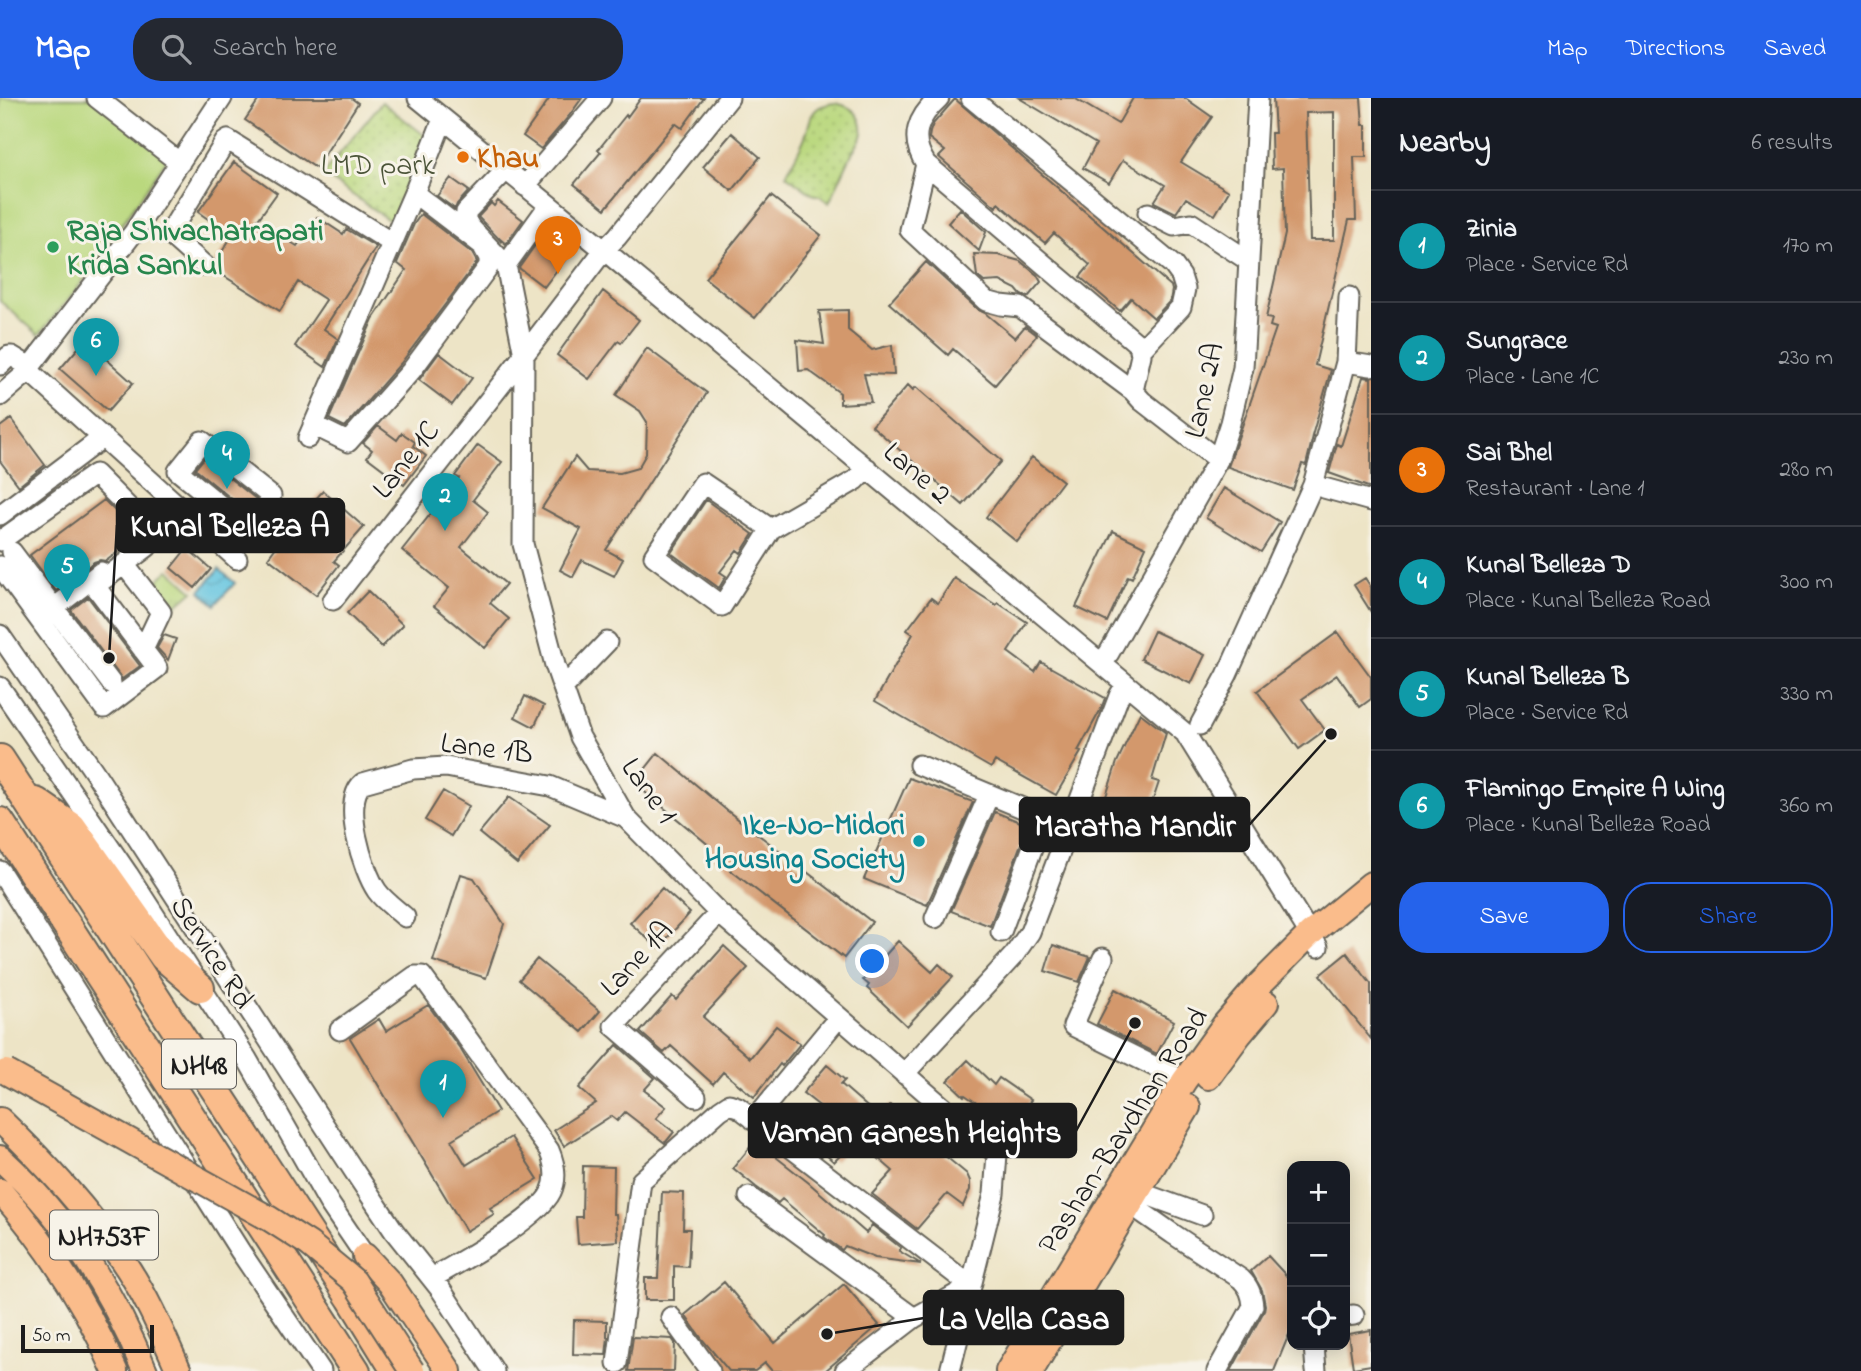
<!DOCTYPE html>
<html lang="en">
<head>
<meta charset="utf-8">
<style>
	:root { --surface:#171b24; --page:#242831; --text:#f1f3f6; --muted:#9ea1a6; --line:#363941; --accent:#2563eb }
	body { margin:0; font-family:"Indie Flower",sans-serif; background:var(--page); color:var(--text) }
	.controls { position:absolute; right:21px; bottom:21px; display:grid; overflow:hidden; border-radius:14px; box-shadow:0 4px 18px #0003 }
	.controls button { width:63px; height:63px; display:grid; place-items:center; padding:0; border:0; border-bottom:2px solid var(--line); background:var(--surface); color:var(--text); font:35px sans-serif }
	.scale { position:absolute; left:21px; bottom:18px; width:133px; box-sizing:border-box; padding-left:7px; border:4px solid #1c1c1c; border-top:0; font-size:19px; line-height:24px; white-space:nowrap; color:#1c1c1c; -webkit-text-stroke:5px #f7f3e8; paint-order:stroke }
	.you { position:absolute; left:873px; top:864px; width:24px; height:24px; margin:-18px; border:5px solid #fff; border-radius:50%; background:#1a73e8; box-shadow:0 0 0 10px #1a73e833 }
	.badge { display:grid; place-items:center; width:46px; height:46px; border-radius:50%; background:var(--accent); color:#fff; font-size:23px; font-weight:700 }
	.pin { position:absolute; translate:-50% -58px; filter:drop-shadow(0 2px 4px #0008) }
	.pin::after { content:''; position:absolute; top:37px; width:24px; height:21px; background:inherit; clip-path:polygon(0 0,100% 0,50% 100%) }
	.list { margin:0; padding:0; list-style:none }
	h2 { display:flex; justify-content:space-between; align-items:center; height:91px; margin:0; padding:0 28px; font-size:30px }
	h2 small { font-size:23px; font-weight:400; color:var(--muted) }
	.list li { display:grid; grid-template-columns:46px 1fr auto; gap:21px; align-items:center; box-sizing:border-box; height:112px; padding:0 28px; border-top:2px solid var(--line) }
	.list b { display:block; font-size:26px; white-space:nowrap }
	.list p { margin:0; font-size:23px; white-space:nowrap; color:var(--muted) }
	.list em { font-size:23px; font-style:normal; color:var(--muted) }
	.actions { display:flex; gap:14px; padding:21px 28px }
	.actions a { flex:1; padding:16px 0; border:2px solid var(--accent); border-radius:28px; text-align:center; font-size:24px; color:var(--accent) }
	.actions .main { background:var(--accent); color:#fff }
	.icon { flex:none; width:38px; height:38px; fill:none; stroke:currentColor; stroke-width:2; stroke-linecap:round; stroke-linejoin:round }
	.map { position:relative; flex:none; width:1371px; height:1273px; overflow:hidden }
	header { display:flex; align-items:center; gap:42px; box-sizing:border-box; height:98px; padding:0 35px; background:var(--accent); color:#fff }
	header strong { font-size:33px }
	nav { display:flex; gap:38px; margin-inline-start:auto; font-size:24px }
	.search { width:490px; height:63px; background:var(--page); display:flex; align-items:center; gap:18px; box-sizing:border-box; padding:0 24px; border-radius:28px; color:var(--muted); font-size:26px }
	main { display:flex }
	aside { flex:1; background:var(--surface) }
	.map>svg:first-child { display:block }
	.grass { fill:url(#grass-tufts); stroke:#6b7a4d; stroke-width:2 }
	.park { fill:url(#park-dots); stroke:#6b7a4d; stroke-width:2 }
	.pitch { fill:#bad87e; stroke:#6b7a4d; stroke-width:2 }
	.water { fill:url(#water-waves); stroke:#3f707e; stroke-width:2 }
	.building { fill:#d3986c; fill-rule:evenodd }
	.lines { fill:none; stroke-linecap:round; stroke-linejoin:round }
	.minor-casing { stroke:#656258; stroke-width:23 }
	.major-casing { stroke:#656258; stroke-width:28 }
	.highway-casing { stroke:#656258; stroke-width:32 }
	.minor { stroke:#fff; stroke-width:19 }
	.major { stroke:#fabc8b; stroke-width:24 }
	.highway { stroke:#fabc8b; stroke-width:28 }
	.major-bridge-casing { stroke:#656258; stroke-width:28; stroke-linecap:butt }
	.major-bridge { stroke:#fabc8b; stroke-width:24 }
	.food-dot { fill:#e8710a; stroke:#f7f3e8; stroke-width:2.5 }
	.leisure-dot { fill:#2e9e5b; stroke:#f7f3e8; stroke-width:2.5 }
	.culture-dot { fill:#0f9aa8; stroke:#f7f3e8; stroke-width:2.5 }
	.labels { text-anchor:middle; stroke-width:6; stroke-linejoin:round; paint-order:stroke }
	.shield { fill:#f7f3e8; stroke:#5e5c59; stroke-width:2 }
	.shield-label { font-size:28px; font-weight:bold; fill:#1c1c1c }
	.food-label { font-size:30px; font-weight:bold; fill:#c56008; stroke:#f7f3e8; text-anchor:start }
	.park-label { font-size:30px; fill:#4b5439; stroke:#f7f3e8 }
	.leisure-label { font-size:30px; font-weight:bold; fill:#27864d; stroke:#f7f3e8; text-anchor:start }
	.street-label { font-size:30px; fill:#1c1c1c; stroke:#f7f3e8 }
	.culture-label { font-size:30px; font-weight:bold; fill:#0d838f; stroke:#f7f3e8; text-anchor:end }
	.leader { fill:none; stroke:#1c1c1c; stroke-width:2.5 }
	.callout-dot { fill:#1c1c1c; stroke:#f7f3e8; stroke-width:2.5 }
	.callout { fill:#1c1c1c; stroke:#1c1c1c; stroke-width:2.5 }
	.callout-label { font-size:32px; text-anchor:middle; font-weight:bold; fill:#fff }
</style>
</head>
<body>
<header>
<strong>Map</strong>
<div class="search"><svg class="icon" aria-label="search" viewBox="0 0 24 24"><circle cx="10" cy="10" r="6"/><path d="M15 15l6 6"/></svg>Search here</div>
<nav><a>Map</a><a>Directions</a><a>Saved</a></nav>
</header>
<main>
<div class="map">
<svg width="1371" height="1273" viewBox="0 0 1371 1273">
	<defs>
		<pattern id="grass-tufts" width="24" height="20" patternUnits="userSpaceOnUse" patternTransform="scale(1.75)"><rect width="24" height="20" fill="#bad87e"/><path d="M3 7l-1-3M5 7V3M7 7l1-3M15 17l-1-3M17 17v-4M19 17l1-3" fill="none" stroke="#9fb96c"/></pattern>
		<pattern id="park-dots" width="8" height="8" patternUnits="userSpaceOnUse" patternTransform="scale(1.75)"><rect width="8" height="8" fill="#bad87e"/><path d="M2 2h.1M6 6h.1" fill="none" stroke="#9fb96c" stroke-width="1.8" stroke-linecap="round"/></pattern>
		<pattern id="water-waves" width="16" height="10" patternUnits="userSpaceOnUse" patternTransform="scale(1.75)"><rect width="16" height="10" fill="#62c4e0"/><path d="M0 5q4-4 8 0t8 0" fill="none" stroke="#54a8c0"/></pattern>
	</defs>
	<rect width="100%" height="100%" fill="#f7f3e8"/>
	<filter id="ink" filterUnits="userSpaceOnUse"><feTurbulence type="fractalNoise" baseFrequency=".0143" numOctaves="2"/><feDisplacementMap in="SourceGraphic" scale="14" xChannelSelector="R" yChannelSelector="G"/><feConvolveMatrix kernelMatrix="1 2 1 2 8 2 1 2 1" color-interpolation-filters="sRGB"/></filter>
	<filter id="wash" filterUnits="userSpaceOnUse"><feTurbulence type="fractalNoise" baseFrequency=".00686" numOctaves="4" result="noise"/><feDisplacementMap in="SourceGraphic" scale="28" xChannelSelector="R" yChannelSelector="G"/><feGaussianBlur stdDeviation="1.57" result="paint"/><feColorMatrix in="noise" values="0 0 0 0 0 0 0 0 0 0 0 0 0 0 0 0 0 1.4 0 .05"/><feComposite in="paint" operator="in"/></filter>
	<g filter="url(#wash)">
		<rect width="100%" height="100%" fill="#ede4c6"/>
		<path class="grass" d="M169 472 193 493 172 511 152 487Z"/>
		<path class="park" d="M382 4 428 40 394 126 323 76Z
			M834 5C861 9 871 31 853 53L829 105 820 98 812 96 786 77C793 63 801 50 806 36 810 26 809 17 818 10 823 7 828 6 834 5Z"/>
		<path class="pitch" d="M0 0H108L174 51 80 187 39 237 0 203Z"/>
		<path class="water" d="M219 471 235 485 215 507 200 493Z"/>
		<g id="blocks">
			<path class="building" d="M260 0H351L358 5 316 70 245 22Z
				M550 0H582L569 18 541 51 523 38Z
				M641 0H704L682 30 675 25 605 111 574 86 601 54 598 52 626 17 627 19Z
				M1019 0H1074L1118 26 1133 0H1185L1212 19 1181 64 1229 93 1215 117 1186 100 1176 115 1154 104 1165 87 1123 62 1109 85 1083 70 1096 46Z
				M1273 0H1361L1363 27H1366V59H1354L1356 122H1349L1315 267 1331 272 1312 338H1313L1306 367 1302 366 1293 392 1228 369 1276 230 1270 228 1272 221 1266 220 1285 136 1283 70 1272 71 1271 35H1275ZM1334 14V142H1310L1306 15Z
				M955 1 1171 188 1172 192 1170 203 1154 220 1131 200 1120 213 1080 179 1090 167 1054 135 1045 145 998 105 996 109 939 59 945 53 929 40 930 34 933 26Z
				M732 35 760 59 732 93 703 69Z
				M234 64 277 95 257 123 297 148 317 119 343 136 346 131 376 149 324 231 338 241 325 269 295 248 326 202 298 184 280 213 216 173V163L232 138 198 114Z
				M451 80 469 93 457 106 455 111 437 98Z
				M771 98 821 137 755 220 705 180Z
				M498 103 523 122 506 146 500 141V142L478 119 491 105 494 108Z
				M960 111 986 134 979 153 948 125Z
				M421 116 472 155 477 164 401 265 345 329 329 321 373 221 406 172 397 165 414 126Z
				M543 136 569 156 544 189 519 170Z
				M974 156 998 157 1020 163 1037 177 1041 184 1028 199 1021 197 1016 191 1000 183 984 184 977 178Z
				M926 164 978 212 985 215 1015 240 1025 228 1037 237 995 287 953 251 948 257 889 205Z
				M603 193 639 222 621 245 618 243 589 281 557 257Z
				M848 212V232L872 252 892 247 894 277 864 276 871 304 840 306V295L808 272 799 273 797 242 824 246 819 213Z
				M85 242 133 285 108 313 60 271Z
				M647 250 707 295 606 452 623 461 614 478 582 462 573 479 560 472 581 431 542 410 575 359 587 373 620 375 638 370 646 356 647 324 640 313 616 297Z
				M439 255 472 280 452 307 419 282Z
				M1363 279 1371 280V390L1329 375 1337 346 1341 348Z
				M908 287 913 292 916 289 1001 363 963 407 872 328Z
				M11 321 45 367 19 388 0 363V329Z
				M378 328 397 342 402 335 415 344 413 348 426 358 404 387 367 359 372 352 363 345Z
				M478 347 502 364 473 402 488 414 461 449 506 486 490 505 509 521 485 550 434 508 449 490 402 452 459 380 455 378Z
				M1032 359 1063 383 1017 444 986 419Z
				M204 360 256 401 249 415 195 371Z
				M1224 390 1280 424 1261 454 1206 420Z
				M323 393 364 429 334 463 339 467 316 497 268 460 293 426Z
				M104 402 135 433 123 443 119 453 106 463 100 462 94 464 56 493 30 457Z
				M706 402 753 436 741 455 737 452 720 474 726 478 719 490 671 455Z
				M1113 433 1146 449 1132 480 1128 478 1107 524 1076 509Z
				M187 450 211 471 195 490 171 470Z
				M954 480 996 507 998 505 1027 524 1008 554 1035 574 1041 564 1105 600 1101 611 1078 653 1081 654 1056 697 995 663 991 670 875 603 913 536 907 532 931 500 938 505Z
				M1365 480 1371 489V514L1354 487Z
				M368 493 403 527 382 549 347 515Z
				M88 499 140 568 122 581 71 512Z
				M1154 533 1205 557 1191 586 1141 561Z
				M1338 534 1371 579V601L1360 609 1337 577 1302 601 1325 632 1299 651 1257 593Z
				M164 537 176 541 168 562 157 550Z
				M525 598 544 608 534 629 515 619Z
				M1140 615 1166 635 1152 682 1159 684 1144 729 1101 714 1117 664Z
				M658 655 725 711 872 824 844 860 707 754 711 749 634 685Z
				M909 680 973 704 927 807 864 781Z
				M443 693 469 708 451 738 425 722Z
				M509 699 550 727 517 766 479 735Z
				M995 714 1028 727 990 828 951 813Z
				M461 776 474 780 504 826 486 880 433 863Z
				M662 790 690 815 658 850 630 825Z
				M898 843 932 874 939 866 953 879 907 928 867 890 869 887 863 882Z
				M1053 847 1090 859 1079 884 1045 873Z
				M724 848 748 870 703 919 750 960 776 928 800 946 782 968 780 966 754 999 723 974 713 986 671 948 664 955 640 934 672 898 676 902Z
				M1347 855 1371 886V941L1320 877Z
				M537 861 600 913 582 934 519 882Z
				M1115 891 1174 923 1157 956 1097 926Z
				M428 907 461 952 498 1013 451 1042 466 1067 511 1039 538 1081 490 1110 494 1116 466 1133 350 940 379 921 386 933Z
				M617 947 655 980 644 992 666 1009 656 1020 674 1034 665 1045 625 1014 617 1023 611 1018 564 1048 554 1032 596 1005 579 990Z
				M968 962 994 987 999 980 1031 1002 1012 1029 965 997 964 998 948 983Z
				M827 967 845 982 841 986 879 1019 890 1007 907 1021 904 1024 967 1076 970 1083V1092L963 1108 947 1096 917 1131 872 1096 893 1073 856 1041 834 1064 811 1043 832 1021 830 1018 831 1017 803 995Z
				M757 1041 778 1058 776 1059 809 1085 866 1135 872 1127 901 1150 899 1153 921 1166 875 1160 845 1148 842 1152 824 1139 825 1137 782 1101 778 1105 756 1089 733 1070Z
				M583 1068 614 1069 613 1116H616L618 1143 578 1146 576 1119H582Z
				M662 1094 684 1095 683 1131H690L688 1169 674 1168V1202H645V1180H658Z
				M1268 1158 1292 1184V1229L1274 1273H1231L1264 1213 1265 1207 1262 1192 1251 1173Z
				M724 1184 775 1245 844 1186 879 1227 825 1273H772L765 1265 755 1273H729L702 1241 685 1217Z
				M574 1222 607 1223V1239H608L606 1257 573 1256Z
				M1371 1232V1267L1353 1270 1348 1236Z
				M633 1239 672 1241 675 1245 674 1273H628Z"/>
		</g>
	</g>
	<g filter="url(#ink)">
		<use href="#blocks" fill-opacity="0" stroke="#656258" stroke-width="2"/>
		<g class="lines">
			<g class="minor-casing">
				<path id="minor" d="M97 0 180 65
					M418 0 604 152 1185 635 1318 849
					M729 0 617 139 604 152 524 257 523 446 555 567 580 639 626 720 719 815 997 1056 994 1096 950 1273
					M939 0C917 20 909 40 926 66L1140 248 1141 257 1133 293 1142 303 1218 362
					M971 0 1173 167 1181 178 1185 191 1181 209 1140 253
					M926 66 910 132 986 203 1001 207 1020 209 1133 293
					M525 88 601 0
					M1148 115 1174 128 1191 125 1249 163
					M506 167 549 107
					M205 168 169 136 225 44 228 42 392 145
					M1346 264 1371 268
					M0 267 9 258H12L30 269
					M29 273 237 461
					M0 298 29 273 30 269 134 134 222 0
					M313 327 348 344 411 273 489 168V160L482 147 414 95
					M308 340 416 90 443 21
					M202 343 271 398 253 434 178 373Z
					M1313 387 1371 403
					M0 417 102 340
					M771 431 703 385 654 458 722 508 771 431 856 382 867 370
					M0 443 95 376 153 434
					M131 452 153 434 176 407
					M12 454 54 510
					M124 466 161 514 143 552
					M0 468 104 610 157 570 95 488 147 449
					M101 474 54 510 111 585
					M333 502 524 257 506 167 470 129 466 122V114L506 72
					M0 537 95 675 354 1073 394 1133 441 1192 494 1273
					M1101 565 1109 555 1218 362 1230 325 1243 270 1258 0
					M0 589 128 776 247 961 329 1105 365 1158
					M563 590 607 544
					M1200 627 1227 577 1313 387 1346 264 1349 199
					M919 667 1044 719
					M0 773 240 1153 321 1273
					M405 819C396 811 384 803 377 793 363 773 341 703 363 685L413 671 446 669 550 688 626 720
					M935 820 989 697
					M1001 834 1044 719 1070 729
					M1103 860 1073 928 1184 983
					M340 932 415 878H422L549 1052C555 1066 558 1080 551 1094 539 1120 459 1165 432 1180
					M904 976 1014 857 1030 834 1119 598 1126 586
					M696 999 614 928 719 815
					M754 1022 839 919
					M1139 1094 1202 1117
					M749 1099 914 1220
					M1130 1106 1173 1136 1241 1181C1249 1189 1252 1196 1253 1208L1217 1273
					M1345 1218 1354 1217
					M671 1219 710 1273
					M1314 1247 1316 1273
					M617 1265 641 1083 720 1012 729 1006 738 1009 971 1188
					M845 1273 914 1220 971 1188"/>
			</g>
			<g class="major-casing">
				<path id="major" d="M1208 979 1239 937 1266 905
					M0 1022C44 1064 85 1108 120 1159 145 1194 162 1234 179 1273
					M0 1060C65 1119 112 1192 145 1273
					M0 1093C48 1147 87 1207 115 1273
					M365 1158 390 1185 449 1273
					M1008 1273 1184 983 1225 926 1256 890 1310 836 1371 786
					M1031 1273 1188 1009"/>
			</g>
			<g class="highway-casing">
				<path id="highway" d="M0 661 351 1200 396 1273
					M36 704 72 729 164 859 200 890
					M0 724 356 1273"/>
			</g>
			<use href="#minor" class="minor"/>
			<use href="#major" class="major"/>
			<use href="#highway" class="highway"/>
			<g class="major-bridge-casing">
				<path id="major-bridge" d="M6 974 270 1121 309 1146 354 1183 412 1273"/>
			</g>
			<use href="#major-bridge" class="major-bridge"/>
		</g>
	</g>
	<circle class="food-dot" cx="463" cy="59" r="7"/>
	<circle class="leisure-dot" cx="53" cy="149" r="7"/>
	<circle class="culture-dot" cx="919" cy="743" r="7"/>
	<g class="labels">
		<g class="shield">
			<rect x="162" y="941.5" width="74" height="49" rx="5"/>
			<rect x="50" y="1112.5" width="108" height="49" rx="5"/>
		</g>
		<g class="shield-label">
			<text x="199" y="976">NH48</text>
			<text x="104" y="1147">NH753F</text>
		</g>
		<g class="food-label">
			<text x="477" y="69">Khau</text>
		</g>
		<g class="park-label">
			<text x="378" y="76">LMD park</text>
		</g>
		<g class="leisure-label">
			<text x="67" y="142">Raja Shivachatrapati<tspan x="67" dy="34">Krida Sankul</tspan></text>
		</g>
		<g class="street-label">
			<text transform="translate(1203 292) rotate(-78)" y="10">Lane 2A</text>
			<text transform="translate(405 361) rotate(-52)" y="10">Lane 1C</text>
			<text transform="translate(918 374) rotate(40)" y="10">Lane 2</text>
			<text transform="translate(487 649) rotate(7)" y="10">Lane 1B</text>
			<text transform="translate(650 692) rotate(54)" y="10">Lane 1</text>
			<text transform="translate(213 854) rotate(57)" y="10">Service Rd</text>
			<text transform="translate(636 860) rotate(-47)" y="10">Lane 1A</text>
			<text transform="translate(1122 1032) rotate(-57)" y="10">Pashan-Bavdhan Road</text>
		</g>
		<g class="culture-label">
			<text x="905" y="736">Ike-No-Midori<tspan x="905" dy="34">Housing Society</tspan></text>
		</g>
	</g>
	<path class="leader" d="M109 560L117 427M1331 636L1249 727M1135 925L1076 1033M827 1236L924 1220"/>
	<g class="callout-dot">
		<circle cx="109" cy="560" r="7"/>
		<circle cx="1331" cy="636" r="7"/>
		<circle cx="1135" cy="925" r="7"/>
		<circle cx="827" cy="1236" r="7"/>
	</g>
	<g class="callout">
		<rect x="117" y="401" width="227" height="53" rx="7"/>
		<rect x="1020" y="700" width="229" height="53" rx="7"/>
		<rect x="749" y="1006" width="327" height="53" rx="7"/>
		<rect x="924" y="1193" width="199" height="53" rx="7"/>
	</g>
	<g class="callout-label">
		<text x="230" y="438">Kunal Belleza A</text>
		<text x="1135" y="738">Maratha Mandir</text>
		<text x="912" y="1044">Vaman Ganesh Heights</text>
		<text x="1024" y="1231">La Vella Casa</text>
	</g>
</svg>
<div class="controls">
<button>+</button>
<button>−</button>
<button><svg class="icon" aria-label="locate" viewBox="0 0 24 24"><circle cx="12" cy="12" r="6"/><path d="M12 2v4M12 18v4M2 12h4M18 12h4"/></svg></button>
</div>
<div class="scale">50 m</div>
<div class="you"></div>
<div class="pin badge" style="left:443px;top:1020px;background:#0f9aa8">1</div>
<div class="pin badge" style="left:445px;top:433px;background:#0f9aa8">2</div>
<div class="pin badge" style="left:558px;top:176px;background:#e8710a">3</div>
<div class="pin badge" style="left:227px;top:391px;background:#0f9aa8">4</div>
<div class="pin badge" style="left:67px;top:504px;background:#0f9aa8">5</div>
<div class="pin badge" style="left:96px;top:278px;background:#0f9aa8">6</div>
</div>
<aside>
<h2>Nearby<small>6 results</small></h2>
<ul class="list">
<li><span class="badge" style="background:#0f9aa8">1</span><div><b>Zinia</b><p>Place · Service Rd</p></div><em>170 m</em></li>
<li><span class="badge" style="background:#0f9aa8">2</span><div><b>Sungrace</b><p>Place · Lane 1C</p></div><em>230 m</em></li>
<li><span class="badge" style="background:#e8710a">3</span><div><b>Sai Bhel</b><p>Restaurant · Lane 1</p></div><em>280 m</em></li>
<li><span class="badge" style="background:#0f9aa8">4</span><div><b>Kunal Belleza D</b><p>Place · Kunal Belleza Road</p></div><em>300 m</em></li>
<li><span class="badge" style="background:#0f9aa8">5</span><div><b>Kunal Belleza B</b><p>Place · Service Rd</p></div><em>330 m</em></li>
<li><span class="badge" style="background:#0f9aa8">6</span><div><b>Flamingo Empire A Wing</b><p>Place · Kunal Belleza Road</p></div><em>360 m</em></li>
</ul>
<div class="actions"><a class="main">Save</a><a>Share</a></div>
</aside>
</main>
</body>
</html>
